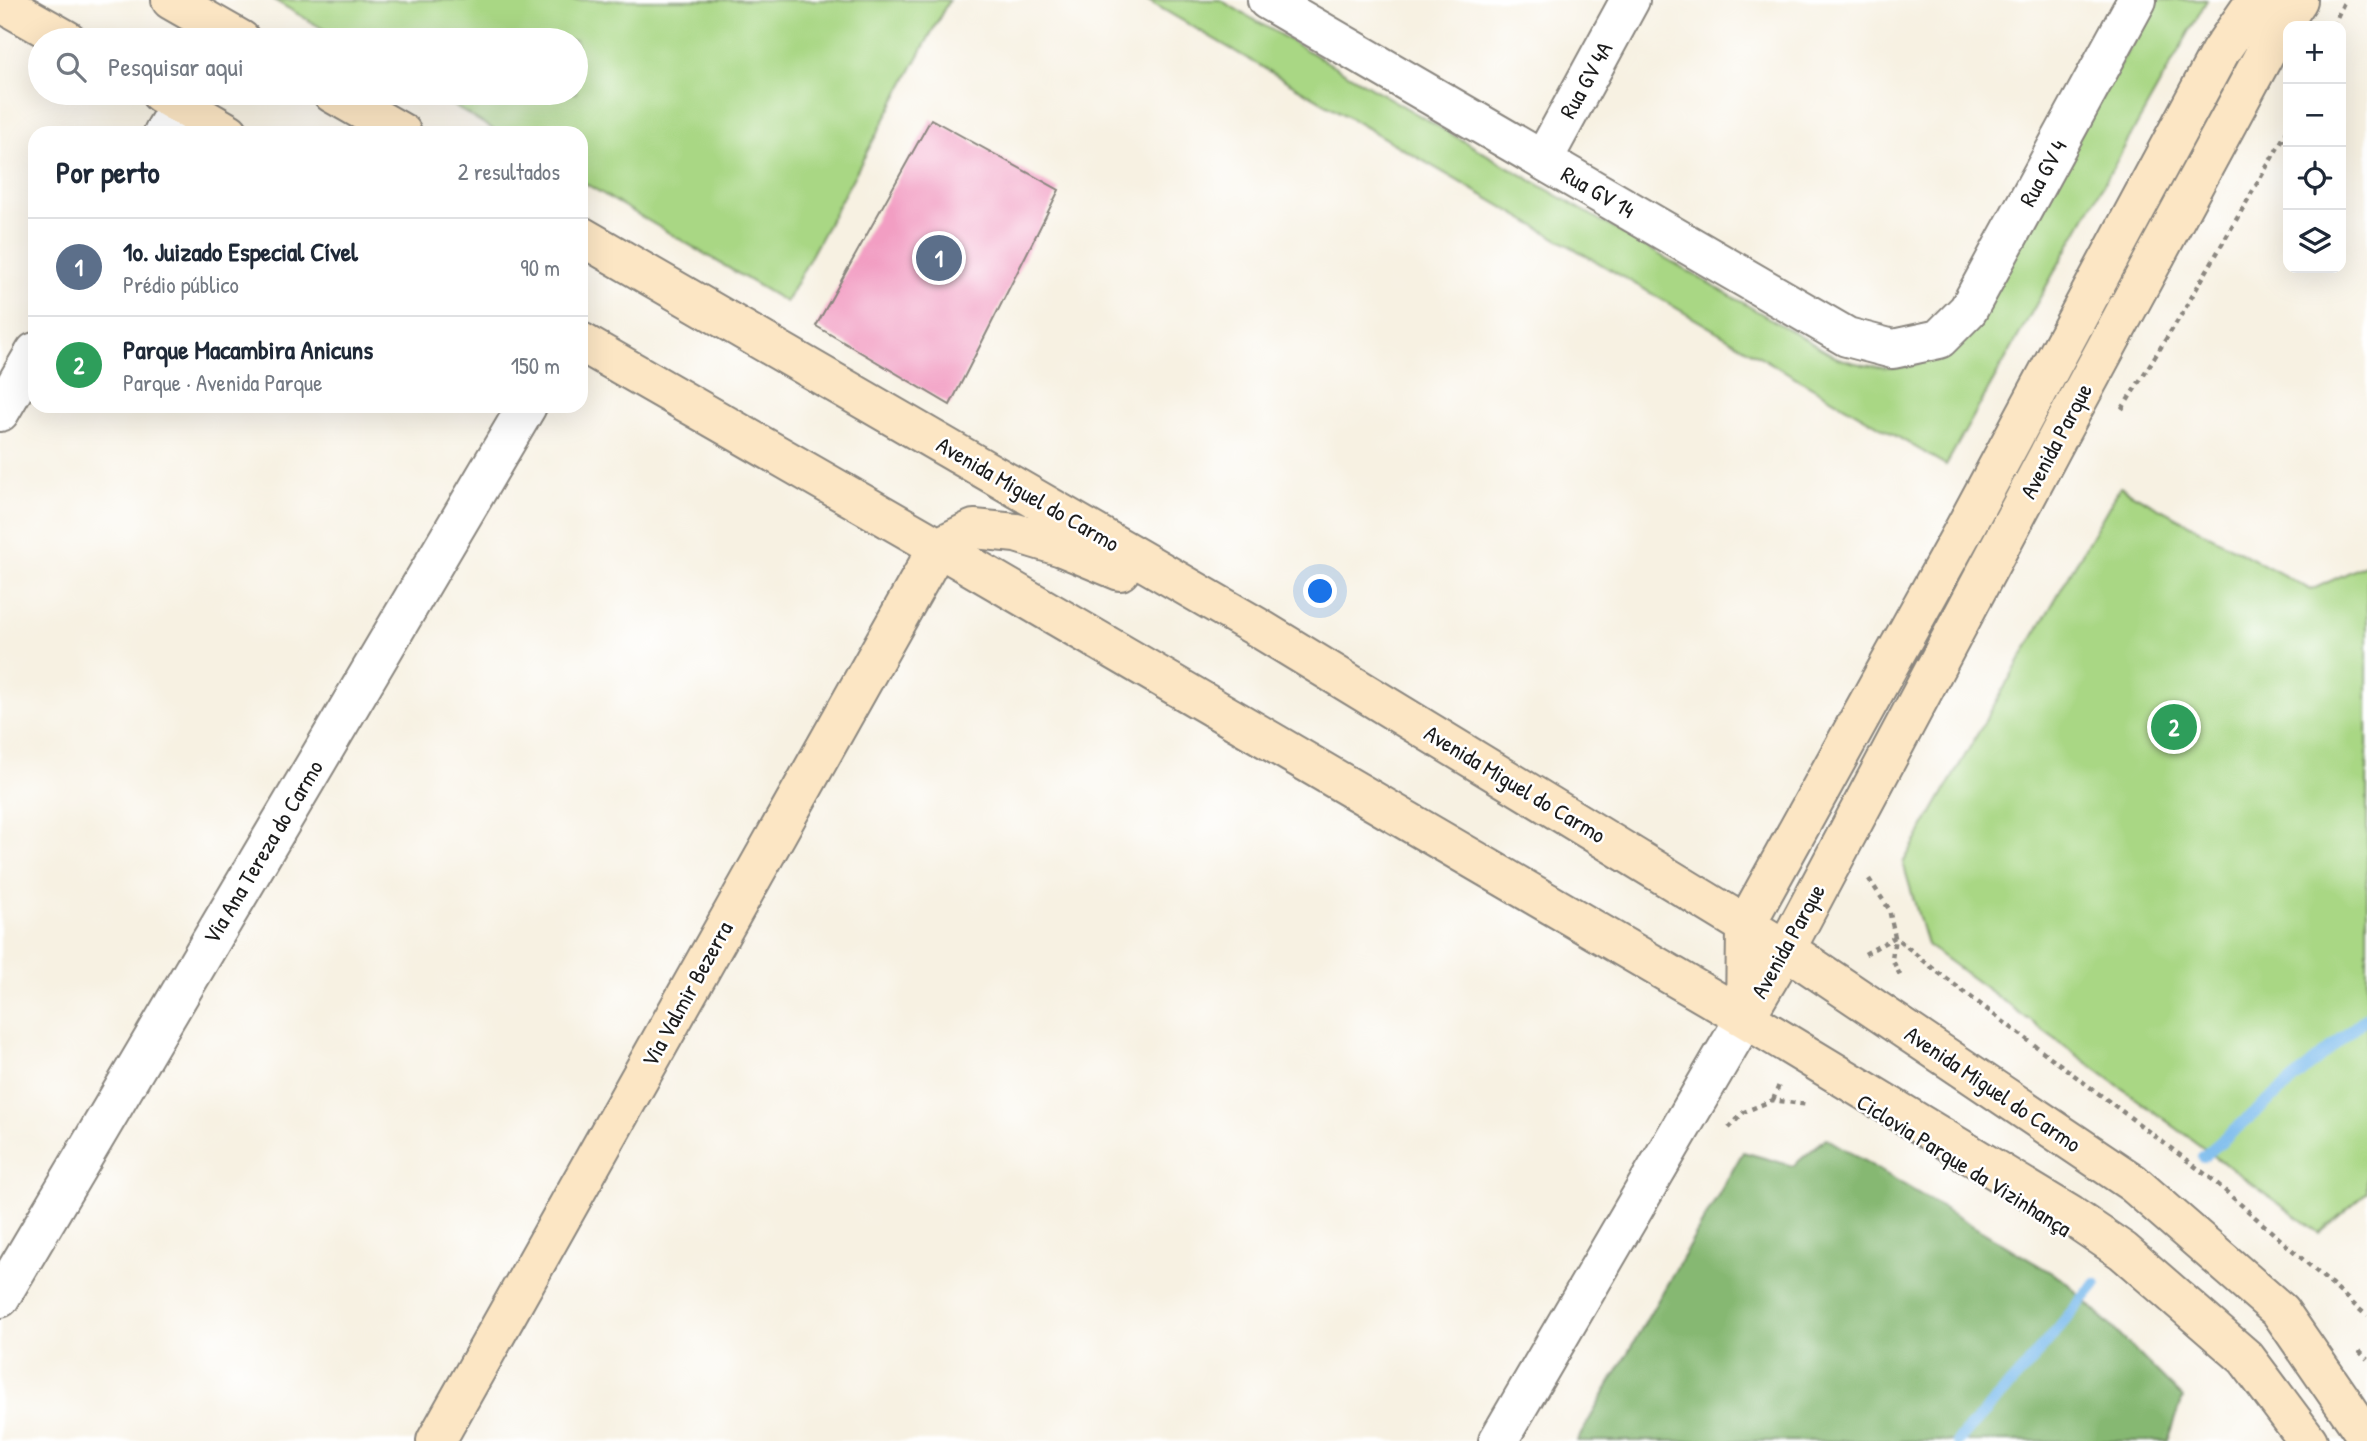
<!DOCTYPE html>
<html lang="pt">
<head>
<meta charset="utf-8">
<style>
	:root { --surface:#fff; --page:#f2f2f3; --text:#1f2937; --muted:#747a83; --line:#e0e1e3; --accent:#7c3aed }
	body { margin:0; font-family:"Patrick Hand",sans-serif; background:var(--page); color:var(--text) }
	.controls { position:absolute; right:21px; top:21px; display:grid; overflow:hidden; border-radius:14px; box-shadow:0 7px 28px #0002 }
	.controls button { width:63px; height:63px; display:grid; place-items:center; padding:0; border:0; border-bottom:2px solid var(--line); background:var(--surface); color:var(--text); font:35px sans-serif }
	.you { position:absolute; left:1321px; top:592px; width:24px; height:24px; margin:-18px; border:5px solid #fff; border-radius:50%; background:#1a73e8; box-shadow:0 0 0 10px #1a73e833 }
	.badge { display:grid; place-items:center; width:46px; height:46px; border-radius:50%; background:var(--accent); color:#fff; font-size:23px; font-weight:700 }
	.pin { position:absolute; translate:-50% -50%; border:4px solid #fff; box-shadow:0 2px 7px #0006 }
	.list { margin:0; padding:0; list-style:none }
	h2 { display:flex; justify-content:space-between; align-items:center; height:91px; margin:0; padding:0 28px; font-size:30px }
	h2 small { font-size:23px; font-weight:400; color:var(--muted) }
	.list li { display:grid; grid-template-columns:46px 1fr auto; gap:21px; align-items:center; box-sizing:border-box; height:98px; padding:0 28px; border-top:2px solid var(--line) }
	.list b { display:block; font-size:26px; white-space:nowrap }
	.list p { margin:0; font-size:23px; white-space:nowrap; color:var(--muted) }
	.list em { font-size:23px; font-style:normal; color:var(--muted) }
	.icon { flex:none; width:38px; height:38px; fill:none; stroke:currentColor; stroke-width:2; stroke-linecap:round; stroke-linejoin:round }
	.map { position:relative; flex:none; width:2367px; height:1441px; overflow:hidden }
	.search { position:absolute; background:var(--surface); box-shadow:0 7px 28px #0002; left:28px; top:28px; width:560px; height:77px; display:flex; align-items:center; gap:18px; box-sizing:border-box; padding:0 24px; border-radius:38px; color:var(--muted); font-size:26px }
	.panel { position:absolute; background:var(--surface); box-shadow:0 7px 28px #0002; left:28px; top:126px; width:560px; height:287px; border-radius:21px }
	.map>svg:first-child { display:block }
	.green { fill:#a9d784; stroke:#627a50; stroke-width:2 }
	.forest { fill:#86b872; stroke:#516a47; stroke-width:2 }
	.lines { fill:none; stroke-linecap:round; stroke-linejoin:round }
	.stream { stroke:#77b9ec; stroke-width:12 }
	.building { fill:#f29ec3 }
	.street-casing { stroke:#8a867f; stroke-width:42 }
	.secondary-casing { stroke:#8a867f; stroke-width:42 }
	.path { stroke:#8a867f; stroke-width:4.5; stroke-dasharray:5 5; stroke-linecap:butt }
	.street { stroke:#fff; stroke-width:38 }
	.secondary { stroke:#fce6c4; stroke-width:38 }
	.labels { text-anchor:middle; stroke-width:5; stroke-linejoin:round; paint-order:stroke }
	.street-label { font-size:23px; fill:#1c1c1c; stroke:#fff }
</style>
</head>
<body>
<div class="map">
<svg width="2367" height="1441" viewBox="0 0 2367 1441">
	<rect width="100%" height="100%" fill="#fff"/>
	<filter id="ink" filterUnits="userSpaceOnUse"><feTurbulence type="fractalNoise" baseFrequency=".0143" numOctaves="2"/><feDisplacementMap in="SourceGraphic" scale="14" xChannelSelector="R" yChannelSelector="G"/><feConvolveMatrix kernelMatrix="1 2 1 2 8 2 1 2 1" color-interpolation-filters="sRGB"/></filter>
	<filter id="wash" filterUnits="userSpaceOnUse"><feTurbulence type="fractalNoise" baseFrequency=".00686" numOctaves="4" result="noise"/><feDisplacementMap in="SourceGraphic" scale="28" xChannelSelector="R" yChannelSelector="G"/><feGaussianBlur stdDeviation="1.57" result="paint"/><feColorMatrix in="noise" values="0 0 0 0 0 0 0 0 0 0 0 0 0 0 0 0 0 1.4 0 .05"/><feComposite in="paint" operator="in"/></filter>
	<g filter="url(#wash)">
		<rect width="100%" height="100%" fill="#f7f1e2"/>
		<path class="green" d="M274 0H949L786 302 581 181V133H500L431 93H576V40H342Z
			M1147 0H1220L1838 358C1865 367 1897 373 1925 361 1937 357 1949 348 1960 342L2157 0H2207L1946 465Z
			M2120 487 2311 590 2367 564V1192L2319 1233 1927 945 1903 863Z"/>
		<path class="forest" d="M1826 1138 2065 1281 2183 1398 2168 1441H1577L1743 1152 1793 1166Z"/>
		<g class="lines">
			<path class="stream" d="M2203 1157 2367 1017
				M1958 1441 2020 1374 2095 1284"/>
		</g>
		<g id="blocks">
			<path class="building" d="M931 119 1059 190 950 405 816 326Z"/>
		</g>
	</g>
	<g filter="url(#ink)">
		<use href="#blocks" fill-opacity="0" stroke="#8a867f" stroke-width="2"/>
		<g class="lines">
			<g class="street-casing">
				<path id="street" d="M1267 0 1847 337 1893 349 1939 339 1968 310 2137 0
					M163 133 180 104
					M1543 160 1630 0
					M0 412 35 352
					M0 1298 527 406
					M1498 1441 1745 1018"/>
			</g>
			<g class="secondary-casing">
				<path id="secondary" d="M171 0 241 40
					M0 2 67 40
					M160 93 229 133
					M332 93 402 133
					M581 236 1257 627 1796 956 2133 1183 2280 1311 2367 1437
					M581 342 938 547 1745 1018 2070 1215 2123 1251 2246 1358 2308 1441
					M1745 1018 1786 949 2060 433 2277 31 2298 0
					M1745 1018 1746 924 1962 533 2220 52 2256 0
					M436 1441 938 547 974 529 1016 533 1062 547 1120 571"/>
			</g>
			<path class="path" d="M2333 26 2345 0
				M2122 409 2183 312 2288 130
				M1869 879 1889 909 1895 937 1892 959 1901 977
				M1865 954 1895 937 1935 970 2213 1180 2367 1316
				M1773 1100 1779 1085
				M1729 1128 1744 1112 1773 1100 1809 1105
				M2359 1351 2367 1359"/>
			<use href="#street" class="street"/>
			<use href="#secondary" class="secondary"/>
		</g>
	</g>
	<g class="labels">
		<g class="street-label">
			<text transform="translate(1586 80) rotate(-61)" y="8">Rua GV 4A</text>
			<text transform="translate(2043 173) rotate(-61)" y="8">Rua GV 4</text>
			<text transform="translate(1598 192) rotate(30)" y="8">Rua GV 14</text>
			<text transform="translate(2056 441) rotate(-62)" y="8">Avenida Parque</text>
			<text transform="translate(1028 494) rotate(30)" y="8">Avenida Miguel do Carmo</text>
			<text transform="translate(1515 784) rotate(31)" y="8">Avenida Miguel do Carmo</text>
			<text transform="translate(263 852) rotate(-59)" y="8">Via Ana Tereza do Carmo</text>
			<text transform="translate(1788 941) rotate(-61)" y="8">Avenida Parque</text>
			<text transform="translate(687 994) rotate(-61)" y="8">Via Valmir Bezerra</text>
			<text transform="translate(1993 1089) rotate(34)" y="8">Avenida Miguel do Carmo</text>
			<text transform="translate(1964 1165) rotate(32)" y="8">Ciclovia Parque da Vizinhança</text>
		</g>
	</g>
</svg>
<div class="controls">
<button>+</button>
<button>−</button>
<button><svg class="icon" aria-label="locate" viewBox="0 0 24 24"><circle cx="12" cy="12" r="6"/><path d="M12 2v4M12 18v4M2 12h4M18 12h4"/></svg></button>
<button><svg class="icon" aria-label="layers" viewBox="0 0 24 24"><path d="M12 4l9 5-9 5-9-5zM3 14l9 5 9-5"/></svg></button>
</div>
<div class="you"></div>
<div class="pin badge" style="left:939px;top:258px;background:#5c6f8a">1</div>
<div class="pin badge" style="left:2174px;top:727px;background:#2e9e5b">2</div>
<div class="search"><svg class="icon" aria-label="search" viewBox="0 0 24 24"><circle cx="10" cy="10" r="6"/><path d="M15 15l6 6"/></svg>Pesquisar aqui</div>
<section class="panel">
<h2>Por perto<small>2 resultados</small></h2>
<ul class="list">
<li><span class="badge" style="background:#5c6f8a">1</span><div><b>1o. Juizado Especial Cível</b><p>Prédio público</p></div><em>90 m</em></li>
<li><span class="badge" style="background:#2e9e5b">2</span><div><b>Parque Macambira Anicuns</b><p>Parque · Avenida Parque</p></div><em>150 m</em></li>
</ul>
</section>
</div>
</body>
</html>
